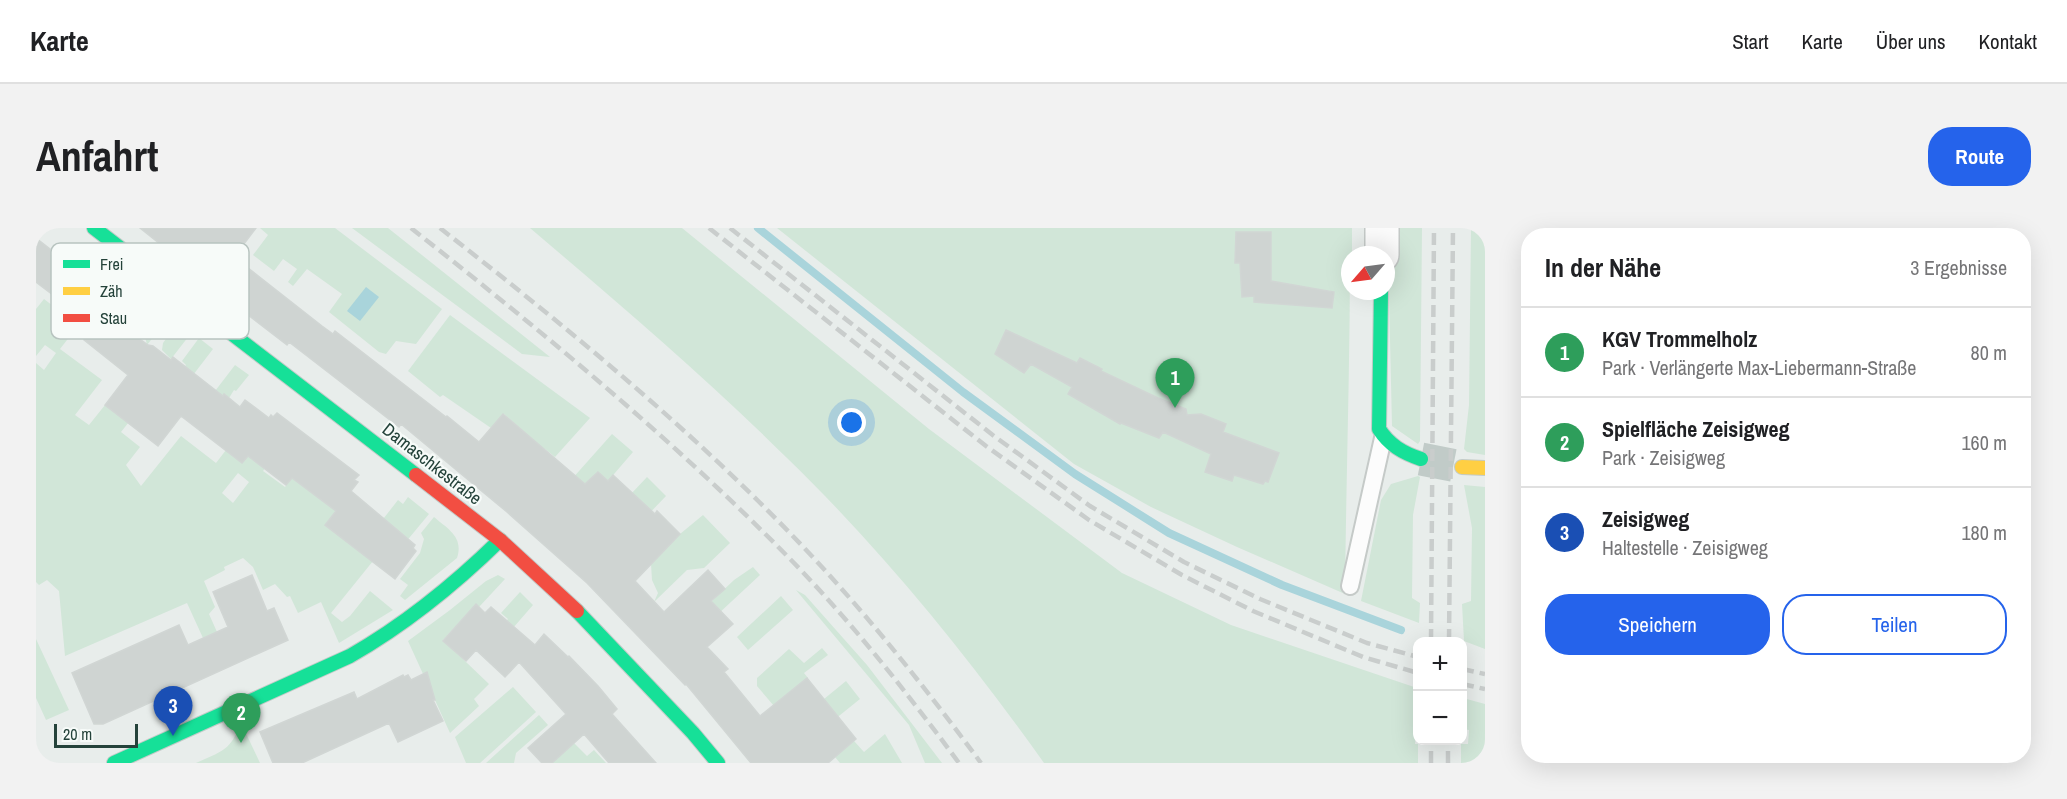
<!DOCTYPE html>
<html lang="de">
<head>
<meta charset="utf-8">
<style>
	:root { --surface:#fff; --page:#f2f2f2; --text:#202124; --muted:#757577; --line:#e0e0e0; --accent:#2563eb }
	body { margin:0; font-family:"Archivo Narrow",sans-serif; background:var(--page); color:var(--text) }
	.controls { position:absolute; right:18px; bottom:18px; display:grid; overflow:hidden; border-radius:12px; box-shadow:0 6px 24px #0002 }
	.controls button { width:54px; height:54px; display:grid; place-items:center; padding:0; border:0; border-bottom:2px solid var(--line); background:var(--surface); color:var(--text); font:30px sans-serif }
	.compass { position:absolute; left:1305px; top:18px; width:54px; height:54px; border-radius:50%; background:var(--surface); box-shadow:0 6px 24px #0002; rotate:242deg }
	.scale { position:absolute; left:18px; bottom:15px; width:84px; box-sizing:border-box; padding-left:6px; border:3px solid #24423a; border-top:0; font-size:16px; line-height:21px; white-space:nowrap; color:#24423a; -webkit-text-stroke:4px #f7fbf9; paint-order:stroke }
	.you { position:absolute; left:816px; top:195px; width:21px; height:21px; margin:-15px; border:4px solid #fff; border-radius:50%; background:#1a73e8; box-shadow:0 0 0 9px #1a73e833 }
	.badge { display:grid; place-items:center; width:39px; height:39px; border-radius:50%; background:var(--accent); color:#fff; font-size:20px; font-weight:700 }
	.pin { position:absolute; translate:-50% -50px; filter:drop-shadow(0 2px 3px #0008) }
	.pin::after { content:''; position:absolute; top:32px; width:21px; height:18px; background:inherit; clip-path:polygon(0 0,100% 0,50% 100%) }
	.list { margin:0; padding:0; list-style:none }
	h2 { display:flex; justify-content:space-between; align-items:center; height:78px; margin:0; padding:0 24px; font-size:26px }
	h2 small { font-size:20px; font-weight:400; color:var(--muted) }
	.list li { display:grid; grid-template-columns:39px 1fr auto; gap:18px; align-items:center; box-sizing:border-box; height:90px; padding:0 24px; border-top:2px solid var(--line) }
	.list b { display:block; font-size:22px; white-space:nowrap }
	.list p { margin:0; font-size:20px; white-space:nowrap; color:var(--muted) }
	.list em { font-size:20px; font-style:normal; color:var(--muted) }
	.actions { display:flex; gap:12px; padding:18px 24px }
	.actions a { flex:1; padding:14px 0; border:2px solid var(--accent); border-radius:24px; text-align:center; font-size:21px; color:var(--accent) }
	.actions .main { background:var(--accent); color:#fff }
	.map { position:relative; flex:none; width:1449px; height:535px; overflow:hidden; border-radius:24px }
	header { display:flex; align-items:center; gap:36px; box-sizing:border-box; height:84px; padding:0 30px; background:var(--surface); border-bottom:2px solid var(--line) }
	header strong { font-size:28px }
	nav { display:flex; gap:33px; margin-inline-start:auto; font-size:21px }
	.intro { display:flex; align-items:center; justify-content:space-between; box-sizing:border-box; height:144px; padding:0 36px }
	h1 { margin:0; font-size:42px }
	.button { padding:15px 27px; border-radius:24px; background:var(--accent); color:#fff; font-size:21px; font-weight:700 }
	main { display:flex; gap:36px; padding:0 36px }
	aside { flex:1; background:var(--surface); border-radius:24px; box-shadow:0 6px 24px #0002 }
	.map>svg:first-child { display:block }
	.green { fill:#d1e6d8; fill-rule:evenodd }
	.water { fill:#a9d4db }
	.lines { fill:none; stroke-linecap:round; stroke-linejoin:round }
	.stream { stroke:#a9d4db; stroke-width:8 }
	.building { fill:#cfd4d2; stroke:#d1d6d4; stroke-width:1.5 }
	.secondary-tunnel { stroke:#c1cbc8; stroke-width:33; stroke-dasharray:33 16; stroke-linecap:butt }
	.lane-casing { stroke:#c5cac8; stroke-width:20 }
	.street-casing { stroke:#c5cac8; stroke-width:36 }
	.fast-casing { stroke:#c3cbc8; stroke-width:16 }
	.slow-casing { stroke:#c3cbc8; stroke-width:16 }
	.jam-casing { stroke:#c3cbc8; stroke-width:16 }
	.lane { stroke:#fcfcfc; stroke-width:16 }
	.street { stroke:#fcfcfc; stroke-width:33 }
	.fast { stroke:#16e098; stroke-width:14 }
	.slow { stroke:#ffcf43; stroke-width:14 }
	.jam { stroke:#f24e42; stroke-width:14 }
	.rail { stroke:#c9cdcc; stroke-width:4.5; stroke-dasharray:12 6; stroke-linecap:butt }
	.labels { text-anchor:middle; stroke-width:4.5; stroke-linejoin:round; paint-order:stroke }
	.street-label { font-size:18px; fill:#24423a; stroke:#f7fbf9 }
	.key { fill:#f7fbf9; stroke:#b8c4c0; stroke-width:1.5 }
	.key-label { font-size:16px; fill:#24423a }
</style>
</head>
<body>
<header>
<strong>Karte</strong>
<nav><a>Start</a><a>Karte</a><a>Über uns</a><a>Kontakt</a></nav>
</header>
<div class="intro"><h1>Anfahrt</h1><a class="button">Route</a></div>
<main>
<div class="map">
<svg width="1449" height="535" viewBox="0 0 1449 535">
	<rect width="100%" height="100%" fill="#e8edeb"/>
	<path class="green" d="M224 0H299L406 81 380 116 360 113 350 126 343 124 293 84 306 66 271 41 257 58 252 54 261 41 247 31 238 43 217 27 232 7Z
		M316 0H352L514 129 486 126Z
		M494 0H646L893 201 1086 345 1195 397 1381 460 1382 501H1380L1379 516H1382V535H1008C931 427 846 322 751 230 669 149 581 74 494 0Z
		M741 0H1316V27H1314C1314 139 1310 253 1309 366L1201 319 1115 279 1038 236Z
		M1354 0H1386L1384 213 1382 216 1356 198 1353 68Z
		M1435 0H1449V227L1431 224 1428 221 1433 177Z
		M8 71 30 88 26 94 38 103 24 121 66 152 39 187 53 197 69 177 80 185 104 180 85 204 104 219 90 237 105 258 145 208 180 235 190 222 234 234 227 243 249 259 256 250 300 283 290 297 337 333 295 385 306 394 314 388 334 363 357 382 303 415 285 374 262 385 254 368 251 369 239 356 227 362 217 339 207 330 188 339 189 342 168 353 179 379 173 386 181 404 167 410 151 375 29 428 23 363 11 352 3 357 0 354V135L8 142 20 125 9 117 0 128V81ZM202 245 213 254 197 275 186 265Z
		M126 81 134 88 111 117C107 99 106 99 118 83Z
		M414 87 554 190 519 229 509 221 497 235 474 217 486 202 468 186 455 200 407 167 404 169 372 143Z
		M142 94 156 104 135 131 126 122 127 115Z
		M163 110 177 121 154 151 145 143 150 137 146 133Z
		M199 137 213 147 200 163 198 162 193 170 188 166 183 173 176 167Z
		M576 206 597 224 572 253 538 271 527 261Z
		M1382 248 1384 249 1377 287 1376 370 1384 375 1383 395 1325 373 1345 272 1355 256Z
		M611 249 630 268 583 317 579 283Z
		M1428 257 1449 259V421L1428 413 1426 376 1435 373 1436 300Z
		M372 269 393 286 369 315 344 295 362 272 367 276Z
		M667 287 694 315 668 340 651 342 618 374 622 365 616 352 615 336 644 306Z
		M398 289C412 301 428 309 421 330L369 372 364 368 372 357 364 351 384 325 388 311 385 305Z
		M717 339 724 347 667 400 659 389 698 352Z
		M462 347 469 351 443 379 440 376 407 412 453 456 438 471 443 478 414 505 372 413 414 382 450 353Z
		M760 362 769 367 831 437 906 535H889L873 497Z
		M484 364 497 377 477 400 466 398 472 391 465 385Z
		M745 368 757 382 712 422 701 409Z
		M0 411 33 482 10 492 0 470Z
		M786 420 792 427 768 445 772 450 738 478 721 458V450L753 421 768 435Z
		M810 453 824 471 783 504 755 498Z
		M477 459 500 484 444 535H430L419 509Z
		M1427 470 1449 476V535H1425V516H1432L1433 502 1427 501Z
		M503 487 512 497 480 525 478 535H450Z
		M208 488 206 497 224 535H160C192 521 195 521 208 488Z
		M849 506 866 535H804L799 529 818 513 828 524Z
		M538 515 551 528 558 522 570 535H516Z"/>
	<path class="water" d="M330 59 343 69 324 93 311 83Z"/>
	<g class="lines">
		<path class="stream" d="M722 0 927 164 1039 246 1133 305 1246 357 1365 402"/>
	</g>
	<path class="building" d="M104 0H220L198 29 286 98 297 106 299 103 410 189 411 188 443 214 467 186 549 256 562 244 572 253 577 247 619 286 621 283 644 306 599 353 628 384 672 342 689 361 675 373 697 396 671 419 692 441 688 444 724 488 771 450 820 511 792 535H715L650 456 649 457 551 355 471 284 365 196 363 199 253 114 251 117 123 18 124 16Z
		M1200 4H1235V53L1298 64 1296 80 1218 74V68L1206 69 1204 35H1199Z
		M0 10 87 78 93 103 112 117 117 118 135 132 137 129 187 168 188 166 204 179 209 172 233 190 235 187 237 189 241 185 323 247 318 252 322 254 315 263 379 317 377 320 380 323 359 351 289 297 300 283 256 250 250 257 212 228 206 235 145 188 122 218 69 177 92 147 48 112 59 99 0 54Z
		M970 102 1041 135 1044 130 1066 141 1065 143 1122 170 1150 181 1151 187 1165 186 1190 196 1187 204 1243 225 1232 254 1229 253 1227 256 1198 247 1196 253 1169 244 1175 226 1127 204 1123 210 1085 195 1084 196 1032 166 1036 159 995 136 988 145 959 126Z
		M216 347 231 383 238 380 252 412 67 496H58L36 445 143 397 152 417 192 399 177 364Z
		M440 376 449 385 455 379 499 417 508 406 532 429 533 428 562 458 581 481 576 486 620 535H573L548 506 516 535H506L492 520 530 486 483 434 469 449 440 422 430 433 407 413Z
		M391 444 399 472H397L407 493 362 514 353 495 266 535H237L224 504 318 464 321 471 367 447 368 449 372 447 375 452Z"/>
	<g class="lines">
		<path class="secondary-tunnel" d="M1385 231 1426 239"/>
		<g class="lane-casing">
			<path id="lane" d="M1314 358 1347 210"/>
		</g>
		<g class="street-casing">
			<path id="street" d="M1346 27V0"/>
		</g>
		<g class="fast-casing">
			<path id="fast" d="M58 0 380 247
				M1345 63 1343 201C1353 217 1367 225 1385 231
				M541 383 657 505 682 535
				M78 535 314 428C370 396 418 357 464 312"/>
		</g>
		<g class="slow-casing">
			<path id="slow" d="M1426 239 1449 240"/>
		</g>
		<g class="jam-casing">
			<path id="jam" d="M380 247 464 312 541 383"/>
		</g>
		<use href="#lane" class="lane"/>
		<use href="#street" class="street"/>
		<use href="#fast" class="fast"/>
		<use href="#slow" class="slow"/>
		<use href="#jam" class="jam"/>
		<path class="rail" d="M375 0C508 105 639 213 758 335 818 397 872 466 923 535
			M404 0C533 101 660 205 772 324 835 391 891 462 945 535
			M673 0 950 218 1053 292 1146 347 1217 383 1327 429 1382 445
			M694 0 958 208 1054 278 1148 334 1224 371 1331 415 1382 429
			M1395 413 1398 0
			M1413 413 1417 0
			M1426 441 1449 446
			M1426 456 1449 461
			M1395 535V512
			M1412 535V512"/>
	</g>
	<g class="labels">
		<g class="street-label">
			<text transform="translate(396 236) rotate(38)" y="6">Damaschkestraße</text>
		</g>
	</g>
	<rect x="15" y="15" width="198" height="96" rx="9" class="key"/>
	<rect x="27" y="32" width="27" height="8" fill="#16e098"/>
	<rect x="27" y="59" width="27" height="8" fill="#ffcf43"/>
	<rect x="27" y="86" width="27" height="8" fill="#f24e42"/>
	<g class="key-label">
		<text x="64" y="42">Frei</text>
		<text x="64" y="69">Zäh</text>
		<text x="64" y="96">Stau</text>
	</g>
</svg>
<div class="controls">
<button>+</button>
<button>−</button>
</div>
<svg class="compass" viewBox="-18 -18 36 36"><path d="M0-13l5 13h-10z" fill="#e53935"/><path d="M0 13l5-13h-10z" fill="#757577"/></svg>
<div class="scale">20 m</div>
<div class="you"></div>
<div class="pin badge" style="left:1139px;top:180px;background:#2e9e5b">1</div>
<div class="pin badge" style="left:205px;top:515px;background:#2e9e5b">2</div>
<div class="pin badge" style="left:137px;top:508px;background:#1a4fb4">3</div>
</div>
<aside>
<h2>In der Nähe<small>3 Ergebnisse</small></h2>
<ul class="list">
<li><span class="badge" style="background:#2e9e5b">1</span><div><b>KGV Trommelholz</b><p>Park · Verlängerte Max-Liebermann-Straße</p></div><em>80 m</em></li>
<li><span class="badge" style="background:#2e9e5b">2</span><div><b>Spielfläche Zeisigweg</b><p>Park · Zeisigweg</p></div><em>160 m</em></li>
<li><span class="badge" style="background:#1a4fb4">3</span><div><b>Zeisigweg</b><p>Haltestelle · Zeisigweg</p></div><em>180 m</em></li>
</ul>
<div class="actions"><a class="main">Speichern</a><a>Teilen</a></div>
</aside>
</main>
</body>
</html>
